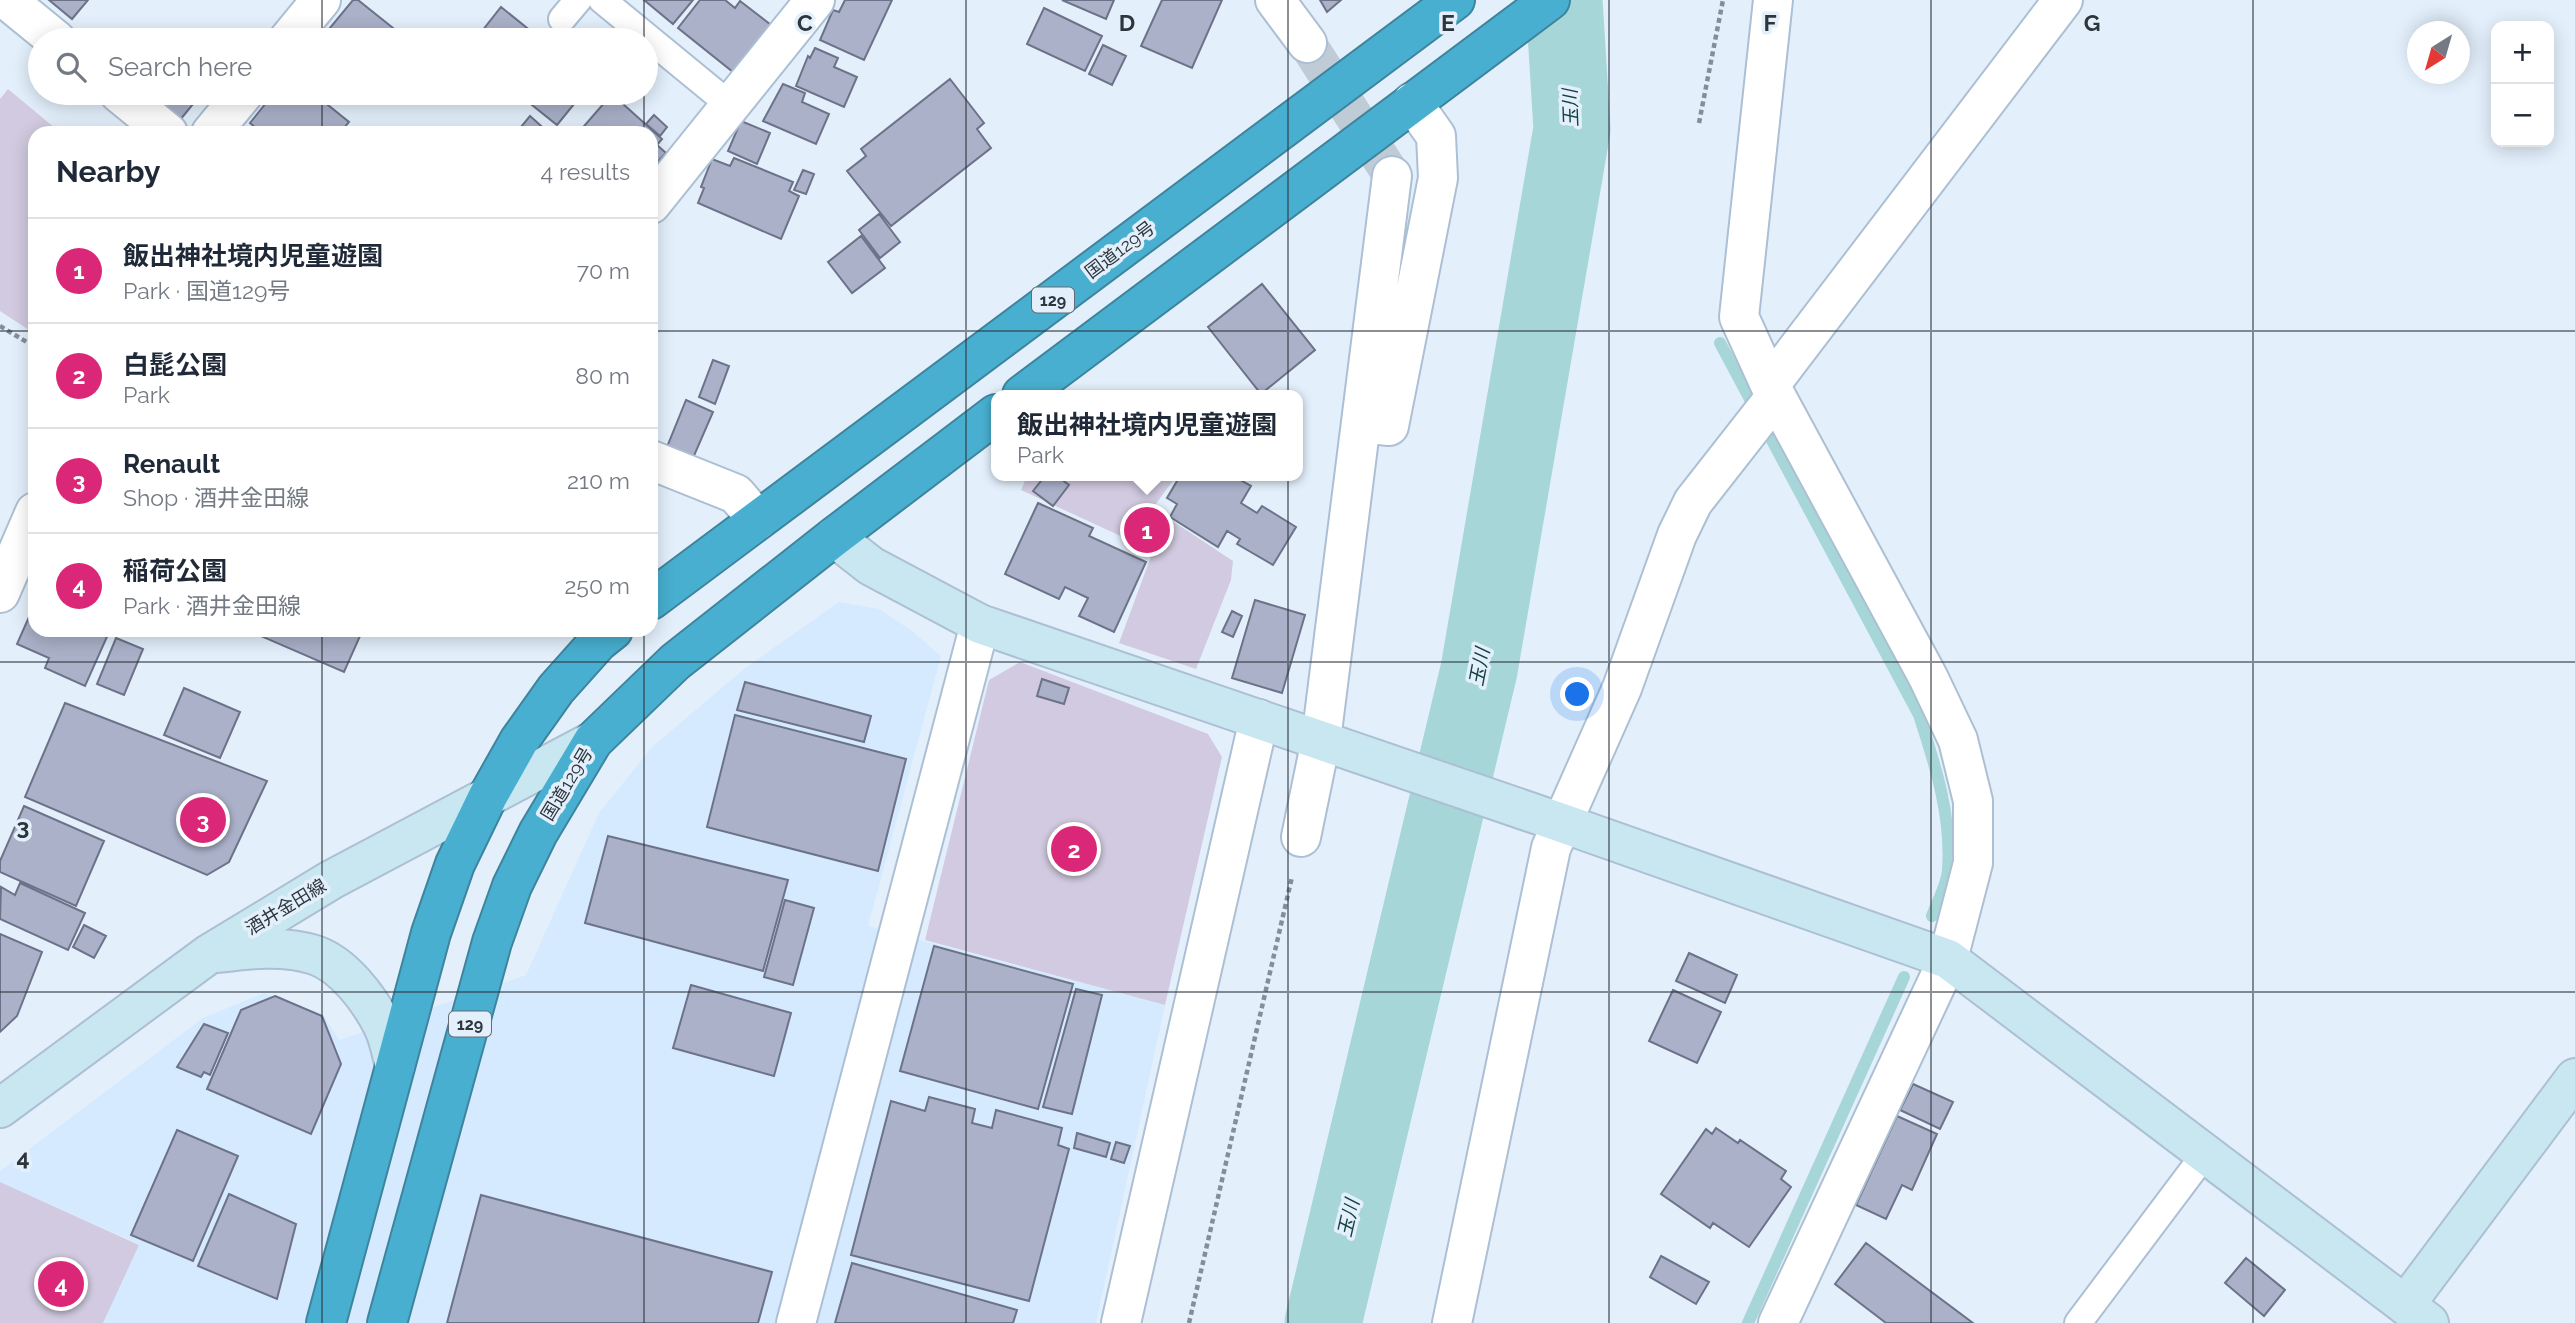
<!DOCTYPE html>
<html lang="en">
<head>
<meta charset="utf-8">
<style>
	:root { --surface:#fff; --page:#f6f6f7; --text:#1f2937; --muted:#747a83; --line:#e0e1e3; --accent:#db2777 }
	body { margin:0; font-family:Raleway,"Noto Sans JP",sans-serif; background:var(--page); color:var(--text) }
	.controls { position:absolute; right:21px; top:21px; display:grid; overflow:hidden; border-radius:14px; box-shadow:0 4px 18px #0003 }
	.controls button { width:63px; height:63px; display:grid; place-items:center; padding:0; border:0; border-bottom:2px solid var(--line); background:var(--surface); color:var(--text); font:35px sans-serif }
	.compass { position:absolute; left:2407px; top:21px; width:63px; height:63px; border-radius:50%; background:var(--surface); box-shadow:0 4px 18px #0003; rotate:217deg }
	.you { position:absolute; left:1578px; top:695px; width:24px; height:24px; margin:-18px; border:5px solid #fff; border-radius:50%; background:#1a73e8; box-shadow:0 0 0 10px #1a73e833 }
	.badge { display:grid; place-items:center; width:46px; height:46px; border-radius:50%; background:var(--accent); color:#fff; font-size:23px; font-weight:700 }
	.pin { position:absolute; translate:-50% -50%; border:4px solid #fff; box-shadow:0 2px 7px #0006 }
	.popup { position:absolute; left:991px; top:390px; width:312px; height:91px; box-sizing:border-box; display:grid; place-content:center; border-radius:14px; background:var(--surface); filter:drop-shadow(0 2px 5px #0005); font-size:23px; white-space:nowrap; color:var(--muted) }
	.popup b { font-size:26px; color:var(--text) }
	.popup::after { content:''; position:absolute; left:50%; top:100%; margin-left:-14px; border:14px solid transparent; border-top-color:var(--surface) }
	.list { margin:0; padding:0; list-style:none }
	h2 { display:flex; justify-content:space-between; align-items:center; height:91px; margin:0; padding:0 28px; font-size:30px }
	h2 small { font-size:23px; font-weight:400; color:var(--muted) }
	.list li { display:grid; grid-template-columns:46px 1fr auto; gap:21px; align-items:center; box-sizing:border-box; height:105px; padding:0 28px; border-top:2px solid var(--line) }
	.list b { display:block; font-size:26px; white-space:nowrap }
	.list p { margin:0; font-size:23px; white-space:nowrap; color:var(--muted) }
	.list em { font-size:23px; font-style:normal; color:var(--muted) }
	.icon { flex:none; width:38px; height:38px; fill:none; stroke:currentColor; stroke-width:2; stroke-linecap:round; stroke-linejoin:round }
	.map { position:relative; flex:none; width:2575px; height:1323px; overflow:hidden }
	.search { position:absolute; background:var(--surface); box-shadow:0 4px 18px #0003; left:28px; top:28px; width:630px; height:77px; display:flex; align-items:center; gap:18px; box-sizing:border-box; padding:0 24px; border-radius:38px; color:var(--muted); font-size:26px }
	.panel { position:absolute; background:var(--surface); box-shadow:0 4px 18px #0003; left:28px; top:126px; width:630px; height:511px; border-radius:21px }
	.map>svg:first-child { display:block }
	.built { fill:#d5eaff }
	.green { fill:#d1cae0 }
	.lines { fill:none; stroke-linecap:round; stroke-linejoin:round }
	.stream { stroke:#a6d6d7; stroke-width:12 }
	.river { stroke:#a6d6d7; stroke-width:77 }
	.building { fill:#aab1c9; stroke:#6c7288; stroke-width:2 }
	.street-tunnel { stroke:#bfcbd6; stroke-width:38; stroke-dasharray:38 19; stroke-linecap:butt }
	.lane-casing { stroke:#acbfd3; stroke-width:30 }
	.street-casing { stroke:#acbfd3; stroke-width:42 }
	.secondary-casing { stroke:#acbfd3; stroke-width:42 }
	.highway-casing { stroke:#3f849d; stroke-width:42 }
	.path { stroke:#848e98; stroke-width:4.5; stroke-dasharray:5 3.5; stroke-linecap:butt }
	.lane { stroke:#fff; stroke-width:26 }
	.street { stroke:#fff; stroke-width:38 }
	.secondary { stroke:#c8e7f1; stroke-width:38 }
	.highway { stroke:#48afd0; stroke-width:38 }
	.grid { fill:none; stroke:#2d353d; stroke-width:2; stroke-opacity:0.55 }
	.labels { text-anchor:middle; stroke-width:7; stroke-linejoin:round; paint-order:stroke }
	.shield { fill:#e3f0fc; stroke:#646d76; stroke-width:2 }
	.shield-label { font-size:16px; font-weight:bold; fill:#2d353d }
	.street-label { font-size:18px; fill:#2d353d; stroke:#e3f0fc }
	.water-label { font-size:19px; font-style:italic; fill:#144142; stroke:#e3f0fc }
	.grid-label { font-size:23px; text-anchor:middle; font-weight:bold; fill:#2d353d; stroke:#e3f0fc; stroke-width:7; stroke-linejoin:round; paint-order:stroke }
</style>
</head>
<body>
<div class="map">
<svg width="2575" height="1323" viewBox="0 0 2575 1323">
	<rect width="100%" height="100%" fill="#e3f0fc"/>
	<path class="built" d="M839 602 879 609 911 630 941 656 868 926 1165 1005 1096 1323H103L139 1244 0 1182V1171L203 1018 264 993 323 1014 339 1040 526 975 599 813 652 747 745 668Z"/>
	<path class="green" d="M8 89 61 133H35V334L0 311V99Z
		M1027 476H1176L1153 508 1233 561 1231 580 1196 669 1119 643 1153 551 1021 490Z
		M1020 662 1208 734 1222 757 1165 1005 925 940 989 680Z
		M0 1182 139 1245 103 1323H0Z"/>
	<g class="lines">
		<path class="stream" d="M1720 343 1919 715C1935 764 1952 817 1948 870 1947 885 1937 902 1932 916
			M1748 1323 1904 977"/>
		<path class="river" d="M1323 1323 1479 670 1572 129 1564 0"/>
	</g>
	<path class="building" d="M49 0H88L72 19Z
		M353 0H358L408 40H320Z
		M644 0H693L673 24Z
		M700 0H725L735 8 740 1 771 25 733 72 678 28Z
		M845 0H892L864 60 820 40 833 10 839 12Z
		M1062 0H1114L1106 19Z
		M1162 0H1222L1192 68 1141 46Z
		M1320 0H1341L1327 12Z
		M501 7 542 40H475Z
		M1044 8 1102 36 1085 71 1027 44Z
		M1103 45 1126 56 1112 85 1089 74Z
		M815 48 838 58 834 67 857 77 844 107 796 86 808 56 810 58Z
		M950 79 984 123 977 129 991 148 891 226 847 171 866 156 861 149Z
		M783 84 805 93 802 102 829 114 816 144 763 121Z
		M146 93H202L180 120Z
		M274 93H313L349 122 340 133H262L250 123Z
		M517 93H583L557 125Z
		M612 94 662 139 657 145 666 153 651 169V133H578Z
		M654 115 667 127 660 136 646 124Z
		M530 116 549 133H516Z
		M741 121 770 133 757 164 728 151Z
		M734 158 793 182 789 191 799 196 781 239 698 203 704 188 701 187 712 159 730 166Z
		M803 170 814 174 806 194 794 190Z
		M879 214 900 242 880 258 859 230Z
		M861 236 885 268 852 293 828 262Z
		M1262 284 1315 350 1261 394 1208 327Z
		M713 360 729 366 715 404 699 397Z
		M686 400 713 412 693 458 667 447Z
		M1045 476H1057L1069 485 1053 506 1033 491Z
		M1180 476H1233L1251 486 1241 503 1257 513 1262 506 1296 527 1273 565 1237 544 1240 539 1227 531 1218 547 1170 517 1177 504 1167 498Z
		M1038 503 1093 528 1089 536 1146 562 1114 632 1079 616 1088 598 1065 587 1059 599 1005 574Z
		M1255 600 1305 615 1282 693 1232 678Z
		M33 608 35 630H110L85 686 45 668 49 658 17 644Z
		M1232 611 1242 616 1233 637 1222 632Z
		M247 630H347L360 636 344 672Z
		M116 638 143 649 124 695 97 684Z
		M1042 679 1069 688 1064 704 1037 696Z
		M745 682 871 716 864 742 737 710Z
		M184 688 240 712 220 758 164 735Z
		M65 703 267 781 229 862 207 875 25 797Z
		M735 715 906 759 878 871 707 827Z
		M24 806 104 841 76 906 0 872V861Z
		M608 836 788 880 763 971 585 923Z
		M20 883 85 913 68 950 0 919 1 887 15 895Z
		M785 900 814 908 793 985 764 977Z
		M84 925 106 936 94 958 73 947Z
		M0 934 42 952 17 1016 0 1032Z
		M934 946 1073 984 1038 1109 900 1071Z
		M1689 953 1737 975 1725 1003 1676 981Z
		M691 985 791 1013 774 1076 673 1048Z
		M1076 989 1102 995 1072 1114 1043 1107Z
		M1673 990 1721 1012 1697 1063 1649 1041Z
		M275 996 322 1016 341 1064 311 1134 207 1089 241 1010Z
		M204 1024 228 1033 210 1075 204 1072 201 1077 177 1067Z
		M1913 1084 1953 1102 1940 1129 1900 1110Z
		M929 1097 975 1109 972 1123 992 1128 996 1110 1062 1128 1058 1145 1069 1149 1029 1301 851 1255 891 1101 925 1111Z
		M1897 1116 1937 1134 1912 1190 1902 1185 1886 1219 1856 1205Z
		M1716 1128 1738 1143 1740 1140 1786 1171 1781 1179 1791 1187 1749 1247 1713 1223 1710 1228 1661 1194 1706 1129 1712 1134Z
		M177 1130 238 1156 193 1261 131 1235Z
		M1077 1133 1110 1143 1106 1157 1074 1148Z
		M1116 1142 1130 1146 1124 1163 1111 1159Z
		M229 1194 296 1224 277 1299 198 1266Z
		M481 1195 772 1272 758 1323H447Z
		M1866 1243 1973 1323H1886L1835 1284Z
		M1661 1256 1709 1282 1696 1304 1650 1277Z
		M2246 1258 2285 1290 2264 1316 2225 1283Z
		M852 1263 1017 1310 1013 1323H835Z"/>
	<g class="lines">
		<path class="street-tunnel" d="M1307 43 1392 176"/>
		<g class="lane-casing">
			<path id="lane" d="M602 0 730 105
				M562 19 578 0
				M2078 1323 2205 1154"/>
		</g>
		<g class="street-casing">
			<path id="street" d="M7 0 56 40
				M1275 0 1307 43
				M288 40 321 0
				M119 93 168 133
				M211 133 244 93
				M651 204 815 0
				M1770 385 1739 317 1773 0
				M1361 423 1389 426 1438 178 1436 136 1412 102
				M651 460 736 494 758 520
				M0 593 35 512
				M1301 837 1321 740 1392 176
				M796 1323 980 624
				M1121 1323 1259 719
				M1452 1323 1551 848 1622 688 1677 535 1693 502 1776 396
				M1778 1323 1948 959 1973 863V801L1958 740 1928 677 1770 385 2063 0"/>
		</g>
		<g class="secondary-casing">
			<path id="secondary" d="M834 537 871 566 980 624 1562 823 1948 959 2429 1323
				M218 953C250 949 283 945 315 955 344 965 369 999 382 1024 389 1037 391 1052 395 1066
				M0 1108 209 954 331 880 593 741
				M2405 1305 2575 1078"/>
		</g>
		<g class="highway-casing">
			<path id="highway" d="M1022 395 1550 0
				M651 600 1455 0
				M326 1323 431 933 455 864 488 796 519 741 556 689 598 642 613 630
				M387 1323 492 942 512 886 538 833 593 741 675 662 834 537 996 414"/>
		</g>
		<path class="path" d="M1699 123 1723 0
			M0 326 35 347
			M1189 1323 1292 877"/>
		<use href="#lane" class="lane"/>
		<use href="#street" class="street"/>
		<use href="#secondary" class="secondary"/>
		<use href="#highway" class="highway"/>
	</g>
	<path class="grid" d="M322 0V40M644 0V40M966 0V1323M1288 0V1323M1609 0V1323M1931 0V1323M2253 0V1323M322 93V133M644 93V133M0 331H35M651 331H2575M322 630V1323M644 630V1323M0 662H2575M0 992H2575"/>
	<g class="labels">
		<g class="shield">
			<rect x="1032" y="287.5" width="42" height="25" rx="5"/>
			<rect x="449" y="1011.5" width="42" height="25" rx="5"/>
		</g>
		<g class="shield-label">
			<text x="1053" y="306">129</text>
			<text x="470" y="1030">129</text>
		</g>
		<g class="street-label">
			<text transform="translate(1120 250) rotate(-37)" y="6">国道129号</text>
			<text transform="translate(567 784) rotate(-59)" y="6">国道129号</text>
			<text transform="translate(286 907) rotate(-31)" y="6">酒井金田線</text>
		</g>
		<g class="water-label">
			<text transform="translate(1570 108) rotate(-92)" y="7">玉川</text>
			<text transform="translate(1479 667) rotate(-79)" y="7">玉川</text>
			<text transform="translate(1348 1218) rotate(-77)" y="7">玉川</text>
		</g>
	</g>
	<g class="grid-label">
		<text x="805" y="31">C</text>
		<text x="1127" y="31">D</text>
		<text x="1448" y="31">E</text>
		<text x="1770" y="31">F</text>
		<text x="2092" y="31">G</text>
		<text x="23" y="835">3</text>
		<text x="23" y="1166">4</text>
	</g>
</svg>
<div class="controls">
<button>+</button>
<button>−</button>
</div>
<svg class="compass" viewBox="-18 -18 36 36"><path d="M0-13l5 13h-10z" fill="#e53935"/><path d="M0 13l5-13h-10z" fill="#747a83"/></svg>
<div class="you"></div>
<div class="pin badge" style="left:1147px;top:530px">1</div>
<div class="popup"><b>飯出神社境内児童遊園</b>Park</div>
<div class="pin badge" style="left:1074px;top:849px">2</div>
<div class="pin badge" style="left:203px;top:820px">3</div>
<div class="pin badge" style="left:61px;top:1284px">4</div>
<div class="search"><svg class="icon" aria-label="search" viewBox="0 0 24 24"><circle cx="10" cy="10" r="6"/><path d="M15 15l6 6"/></svg>Search here</div>
<section class="panel">
<h2>Nearby<small>4 results</small></h2>
<ul class="list">
<li><span class="badge">1</span><div><b>飯出神社境内児童遊園</b><p>Park · 国道129号</p></div><em>70 m</em></li>
<li><span class="badge">2</span><div><b>白髭公園</b><p>Park</p></div><em>80 m</em></li>
<li><span class="badge">3</span><div><b>Renault</b><p>Shop · 酒井金田線</p></div><em>210 m</em></li>
<li><span class="badge">4</span><div><b>稲荷公園</b><p>Park · 酒井金田線</p></div><em>250 m</em></li>
</ul>
</section>
</div>
</body>
</html>
